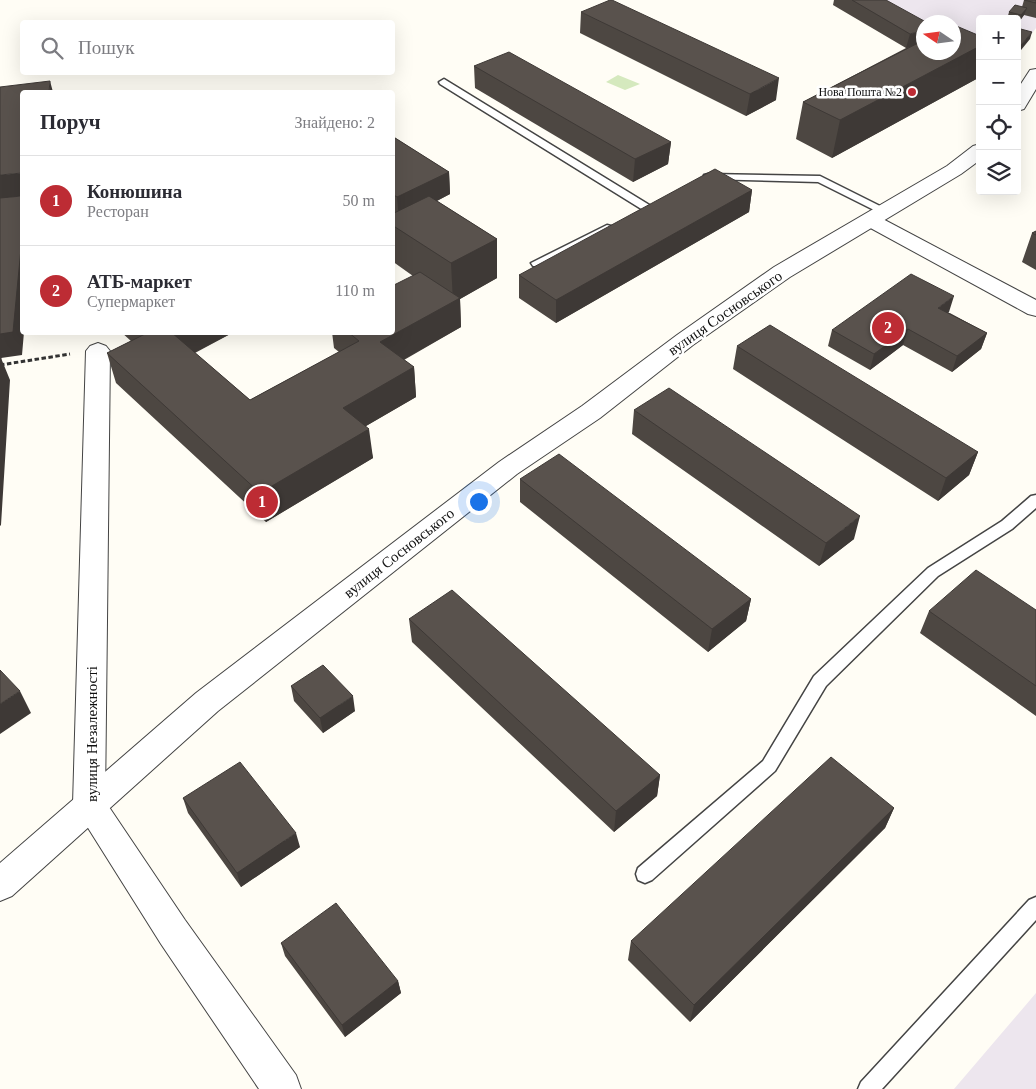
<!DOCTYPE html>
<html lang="uk">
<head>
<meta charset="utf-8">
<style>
	:root { --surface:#fff; --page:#f7f7f7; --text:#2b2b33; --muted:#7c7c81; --line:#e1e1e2; --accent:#bd2c34 }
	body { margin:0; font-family:Georgia,serif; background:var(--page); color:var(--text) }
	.controls { position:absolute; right:15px; top:15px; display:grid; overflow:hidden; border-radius:5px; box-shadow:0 5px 20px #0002 }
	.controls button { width:45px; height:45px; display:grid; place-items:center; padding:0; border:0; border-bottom:1px solid var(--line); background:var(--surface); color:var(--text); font:25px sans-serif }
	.compass { position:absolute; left:916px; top:15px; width:45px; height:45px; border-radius:50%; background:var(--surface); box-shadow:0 5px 20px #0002; rotate:283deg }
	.you { position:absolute; left:478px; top:501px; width:18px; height:18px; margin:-12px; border:4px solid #fff; border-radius:50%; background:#1a73e8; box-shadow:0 0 0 8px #1a73e833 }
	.badge { display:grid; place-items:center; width:32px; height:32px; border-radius:50%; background:var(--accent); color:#fff; font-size:16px; font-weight:700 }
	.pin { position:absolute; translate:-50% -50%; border:2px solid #fff; box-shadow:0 1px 5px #0006 }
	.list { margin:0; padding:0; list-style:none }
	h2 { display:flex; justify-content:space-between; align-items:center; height:65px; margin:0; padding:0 20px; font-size:21px }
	h2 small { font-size:16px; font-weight:400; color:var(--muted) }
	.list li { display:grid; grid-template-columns:32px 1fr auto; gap:15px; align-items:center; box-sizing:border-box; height:90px; padding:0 20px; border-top:1px solid var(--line) }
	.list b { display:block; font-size:19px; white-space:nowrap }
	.list p { margin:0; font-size:16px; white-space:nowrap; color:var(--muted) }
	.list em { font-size:16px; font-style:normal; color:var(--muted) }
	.icon { flex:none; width:28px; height:28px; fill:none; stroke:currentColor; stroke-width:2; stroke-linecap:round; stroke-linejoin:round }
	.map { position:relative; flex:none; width:1036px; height:1089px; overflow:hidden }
	.search { position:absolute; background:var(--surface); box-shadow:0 5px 20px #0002; left:20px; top:20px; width:375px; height:55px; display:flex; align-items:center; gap:12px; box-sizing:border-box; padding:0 18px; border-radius:5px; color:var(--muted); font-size:19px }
	.panel { position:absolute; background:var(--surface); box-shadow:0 5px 20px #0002; left:20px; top:90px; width:375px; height:245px; border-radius:5px }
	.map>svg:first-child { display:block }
	.industrial { fill:#ede6ee }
	.green { fill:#d5e9be }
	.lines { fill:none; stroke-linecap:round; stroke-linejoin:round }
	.service-casing { stroke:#444; stroke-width:3 }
	.minor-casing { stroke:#444; stroke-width:2 }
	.tertiary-casing { stroke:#444; stroke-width:2 }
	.path { stroke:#333; stroke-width:3; stroke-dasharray:4.5 2.5; stroke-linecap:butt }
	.service { fill:#fff; fill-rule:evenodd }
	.minor { fill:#fff; fill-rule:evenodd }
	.tertiary { fill:#fff; fill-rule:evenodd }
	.wall { fill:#4d4742 }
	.shaded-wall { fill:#3e3936 }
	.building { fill:#59524d; stroke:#3e3936 }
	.poi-dot { fill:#bd2c34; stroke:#fff; stroke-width:2 }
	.labels { text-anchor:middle; stroke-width:5; stroke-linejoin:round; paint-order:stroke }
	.far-poi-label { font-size:12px; fill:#111; stroke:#fff; text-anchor:end }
	.street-label { font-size:15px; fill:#111; stroke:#fff }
</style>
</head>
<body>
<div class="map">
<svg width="1036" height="1089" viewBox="0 0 1036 1089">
	<rect width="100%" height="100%" fill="#fffdf5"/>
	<path class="industrial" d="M847 0H1036V28L1017 53V19H980V60L954 52V22H924Z
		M1036 993V1089H954Z"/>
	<path class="green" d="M618 75 640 84 625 90 606 82Z"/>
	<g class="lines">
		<g class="service-casing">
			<path id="service" d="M444 79 651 206 653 208 651 210H643L440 84 439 82Z
				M708 174 820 176 892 212 890 214H882L818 182 704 179V175Z
				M607 225 611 226V230L541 266H533L531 263Z
				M1036 495V508L1012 529 938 576 826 686 775 771 652 880 645 883 638 880 636 874 638 868 763 761 814 676 928 568 1002 521 1031 496Z
				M1036 897V920L882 1089H858L861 1082 1029 900Z"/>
		</g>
		<g class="minor-casing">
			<path id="minor" d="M872 215 879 217 1036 300V316L1028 314 865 225 861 221 865 217Z
				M98 343 106 346 110 351 105 801 185 920 296 1075 301 1089H259L161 944 73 804 86 351 90 346Z"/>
		</g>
		<g class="tertiary-casing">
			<path id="tertiary" d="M1036 69V89L1024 109 1017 111V90L1030 70Z
				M980 144V160L961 174 790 277 693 345 600 418 517 474 218 711 12 896 0 901V863L196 693 499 462 582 406 677 335 774 267 947 166 973 146Z"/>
		</g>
		<path class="path" d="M0 365 70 354"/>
		<use href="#service" class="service"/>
		<use href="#minor" class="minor"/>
		<use href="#tertiary" class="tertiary"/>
	</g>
	<path class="wall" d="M834 0H886L924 52 980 36V77L832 158 796 139 803 102 906 48 833 5Z
		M1024 0H1036V18L1024 15 1019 22H1017V19H1007L1009 12 1022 7Z
		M581 12 776 100 746 116 580 33Z
		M474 66 671 142 668 164 633 182 475 88Z
		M392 136 449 172 450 194 437 201 497 239V278L460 299 461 327 404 360 414 367 416 397 366 426 373 458 266 522 116 383 107 353 131 341 121 332H234L195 353 250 400 339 352 334 348 332 332H392L413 276 392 261Z
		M752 190 749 212 556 323 519 298V275Z
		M1036 231V270L1022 262 1032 233Z
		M948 312 987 333 981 349 952 372 903 345 870 370 828 346 832 330 949 312Z
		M737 346 978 452 969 475 938 501 733 369Z
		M634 410 854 539 819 566 632 434Z
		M520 479 751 599 746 621 708 652 520 502Z
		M1036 610V716L920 633 929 611Z
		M409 619 660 775 657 796 614 832 412 642Z
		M291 686 355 711 323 733 294 701Z
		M183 798 300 847 241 887 188 813Z
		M894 808 885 828 690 1022 628 960 631 941Z
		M281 943 398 981 401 993 345 1037 285 956Z"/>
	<path class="shaded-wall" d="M1027 8 1024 15 1019 22 1021 15Z
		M924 30V43L906 48 910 34Z
		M1032 32 1030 39 1017 55V50Z
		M980 46V77L832 158 840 120Z
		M779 78 776 100 746 116 750 94Z
		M50 81 53 92H49Z
		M671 142 668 164 633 182 635 159Z
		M449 172 450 194 399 220 397 197Z
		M22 173V196L0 199V175Z
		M752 190 749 212 556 323V300Z
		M22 238V332H24L22 355 1 358 10 380 1 525 0 526V334Z
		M497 239V278L460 299 461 327 383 371 380 342 453 302 451 263Z
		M954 296 949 312 934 323 938 308Z
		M908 329 903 345 870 370 874 354Z
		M171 332H234L178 361Z
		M987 333 981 349 952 372 957 356Z
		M414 367 416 397 347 437 343 408Z
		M369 429 373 458 266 522 260 493Z
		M978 452 969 475 938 501 946 478Z
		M860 516 854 539 819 566 826 543Z
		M751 599 746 621 708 652 712 629Z
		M20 691 31 713 0 734V704Z
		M353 696 355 711 323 733 320 718Z
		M660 775 657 796 614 832 616 811Z
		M894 808 885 828 690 1022 694 1005Z
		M296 833 300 847 241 887 237 873Z
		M398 981 401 993 345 1037 342 1025Z"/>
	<path class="building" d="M610 0H612L779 78 750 94 581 12Z
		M852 0H886L926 22H924V30L910 34Z
		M1024 0H1036V3Z
		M1015 5 1027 8 1021 15 1009 12Z
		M954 25 980 36V46L840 120 803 102 924 40V52H954Z
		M1017 28 1032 32 1017 50Z
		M509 52 671 142 635 159 474 66Z
		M50 81 49 92H22V173L0 175V87Z
		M392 136 449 172 397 197 392 194Z
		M715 169 752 190 556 300 519 275Z
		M22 196V238L13 332 0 334V198Z
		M429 196 497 239 451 263 392 225V214Z
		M1036 231V235L1032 233Z
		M420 272 460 298 380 342 414 367 343 408 369 429 260 493 107 353 147 333 146 332H171L250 400 359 341 348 332H392V286Z
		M911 274 954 296 938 308 987 333 957 356 908 329 874 354 832 330Z
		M770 325 978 452 946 478 737 346Z
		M0 357H1L0 373Z
		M669 388 860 516 826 543 634 410Z
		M559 454 751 599 712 629 520 479Z
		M976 570 1036 610V686L929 611Z
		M452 590 660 775 616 811 409 619Z
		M323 665 353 696 320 718 291 686Z
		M0 670 20 691 0 704Z
		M831 757 894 808 694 1005 631 941Z
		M240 762 296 833 237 873 183 798Z
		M336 903 398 981 342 1025 281 943Z"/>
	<circle class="poi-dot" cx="912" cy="92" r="5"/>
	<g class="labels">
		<g class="far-poi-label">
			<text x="902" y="96">Нова Пошта №2</text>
		</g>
		<g class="street-label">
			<text transform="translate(725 313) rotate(-35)" y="5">вулиця Сосновського</text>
			<text transform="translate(399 553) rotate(-38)" y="5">вулиця Сосновського</text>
			<text transform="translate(92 734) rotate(-90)" y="5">вулиця Незалежності</text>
		</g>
	</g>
</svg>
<div class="controls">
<button>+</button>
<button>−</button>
<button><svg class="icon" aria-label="locate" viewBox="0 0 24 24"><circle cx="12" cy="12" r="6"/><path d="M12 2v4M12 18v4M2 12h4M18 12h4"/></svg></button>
<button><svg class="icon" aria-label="layers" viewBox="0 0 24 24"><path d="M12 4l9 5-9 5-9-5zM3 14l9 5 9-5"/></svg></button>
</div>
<svg class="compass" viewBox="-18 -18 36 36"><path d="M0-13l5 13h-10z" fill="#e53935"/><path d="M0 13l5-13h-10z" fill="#7c7c81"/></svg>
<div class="you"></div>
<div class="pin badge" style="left:262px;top:502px">1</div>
<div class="pin badge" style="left:888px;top:328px">2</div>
<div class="search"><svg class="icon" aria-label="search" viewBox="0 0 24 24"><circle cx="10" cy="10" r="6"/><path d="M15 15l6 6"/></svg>Пошук</div>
<section class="panel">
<h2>Поруч<small>Знайдено: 2</small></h2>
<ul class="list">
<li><span class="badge">1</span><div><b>Конюшина</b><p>Ресторан</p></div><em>50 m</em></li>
<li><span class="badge">2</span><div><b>АТБ-маркет</b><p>Супермаркет</p></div><em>110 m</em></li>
</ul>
</section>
</div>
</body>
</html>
